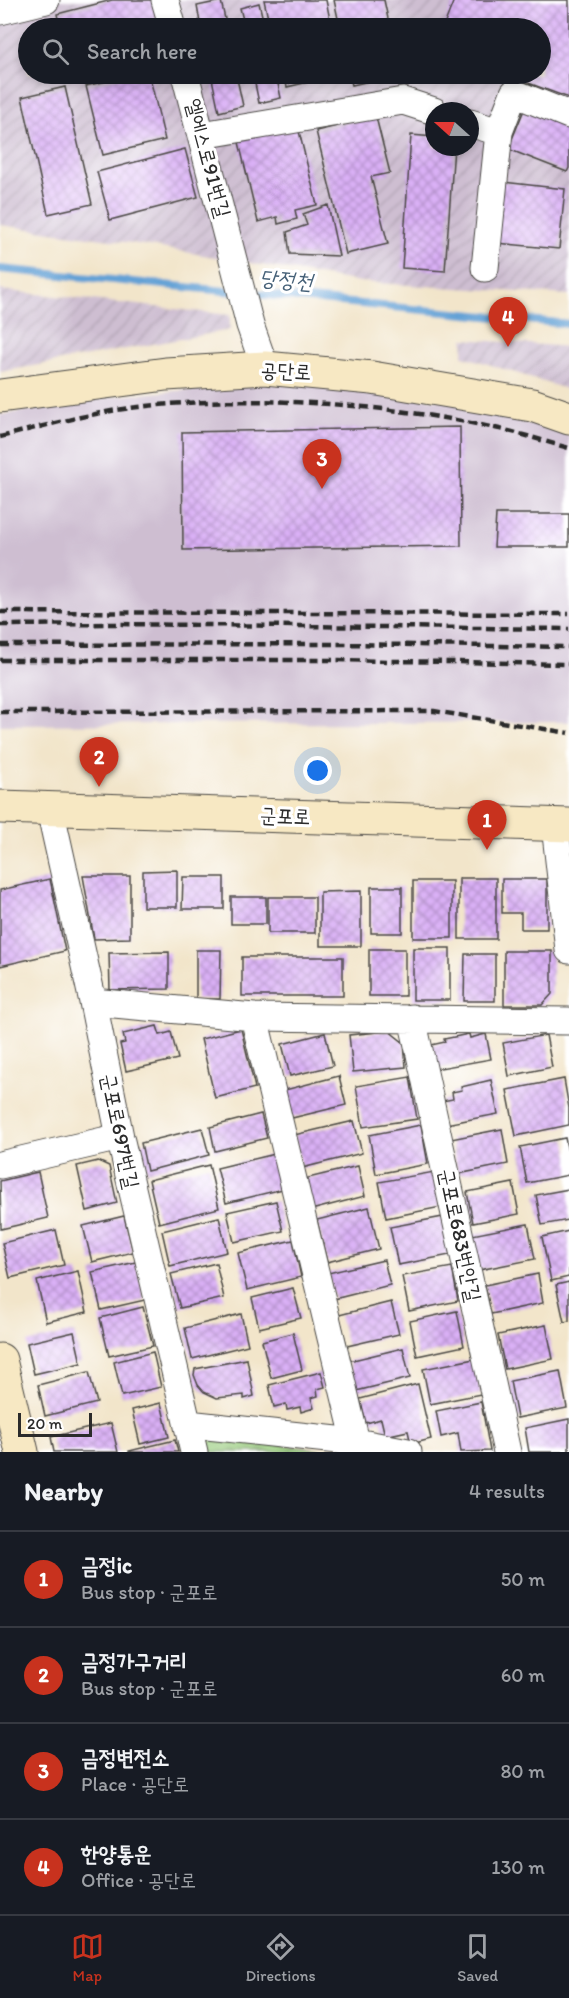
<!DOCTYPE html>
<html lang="en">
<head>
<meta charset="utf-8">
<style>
	:root { --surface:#171b24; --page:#20242c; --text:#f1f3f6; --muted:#9ea1a6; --line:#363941; --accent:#c8321e }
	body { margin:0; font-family:Itim,"Poor Story",sans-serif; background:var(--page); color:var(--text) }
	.compass { position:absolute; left:425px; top:102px; width:54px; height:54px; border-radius:50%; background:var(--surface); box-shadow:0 3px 9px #0003; rotate:291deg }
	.scale { position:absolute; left:18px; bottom:15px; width:74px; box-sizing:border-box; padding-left:6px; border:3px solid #2b2b2b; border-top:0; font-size:16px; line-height:21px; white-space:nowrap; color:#2b2b2b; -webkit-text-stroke:4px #fff; paint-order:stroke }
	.you { position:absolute; left:318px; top:771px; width:21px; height:21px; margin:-15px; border:4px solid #fff; border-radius:50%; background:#1a73e8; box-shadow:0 0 0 9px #1a73e833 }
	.badge { display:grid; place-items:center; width:39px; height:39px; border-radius:50%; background:var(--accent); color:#fff; font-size:20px; font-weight:700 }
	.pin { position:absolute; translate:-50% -50px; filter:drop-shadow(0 2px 3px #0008) }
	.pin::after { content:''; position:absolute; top:32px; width:21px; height:18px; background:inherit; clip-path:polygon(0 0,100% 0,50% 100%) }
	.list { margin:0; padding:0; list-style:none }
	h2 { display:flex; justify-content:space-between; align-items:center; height:78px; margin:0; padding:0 24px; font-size:26px }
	h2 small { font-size:20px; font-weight:400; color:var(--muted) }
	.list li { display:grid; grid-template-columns:39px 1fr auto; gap:18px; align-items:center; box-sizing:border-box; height:96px; padding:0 24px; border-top:2px solid var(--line) }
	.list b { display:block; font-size:22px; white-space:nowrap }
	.list p { margin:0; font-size:20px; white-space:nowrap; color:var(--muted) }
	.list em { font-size:20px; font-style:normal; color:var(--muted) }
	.icon { flex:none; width:33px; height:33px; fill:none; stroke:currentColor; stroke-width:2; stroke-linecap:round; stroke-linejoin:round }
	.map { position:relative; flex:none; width:569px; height:1452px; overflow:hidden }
	.search { position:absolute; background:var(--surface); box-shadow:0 3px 9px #0003; left:18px; right:18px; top:18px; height:66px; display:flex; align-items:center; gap:15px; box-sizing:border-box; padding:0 21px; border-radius:33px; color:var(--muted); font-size:22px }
	.sheet { height:462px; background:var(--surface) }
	nav { display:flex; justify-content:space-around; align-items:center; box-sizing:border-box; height:84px; border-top:2px solid var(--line); background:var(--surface); font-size:16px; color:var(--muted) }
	nav a { display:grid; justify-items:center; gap:3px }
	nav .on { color:var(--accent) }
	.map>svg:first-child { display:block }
	.industrial { fill:url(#industrial-furrows); fill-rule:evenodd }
	.railway { fill:#cebed1 }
	.park { fill:url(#park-crowns); stroke:#617b54; stroke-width:1.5 }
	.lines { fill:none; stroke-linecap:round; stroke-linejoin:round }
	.stream { stroke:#64a1d5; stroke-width:8 }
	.building { fill:url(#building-cross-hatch) }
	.street-casing { stroke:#494743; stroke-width:29 }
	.secondary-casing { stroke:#494743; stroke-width:35 }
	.street { stroke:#fff; stroke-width:27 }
	.secondary { stroke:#f7e8c3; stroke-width:33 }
	.rail { stroke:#2b2b2b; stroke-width:4.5; stroke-dasharray:9 4.5; stroke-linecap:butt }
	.labels { text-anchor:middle; stroke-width:6; stroke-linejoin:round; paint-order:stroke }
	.street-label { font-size:21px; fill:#2b2b2b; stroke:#fff }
	.water-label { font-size:22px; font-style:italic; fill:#456077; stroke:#fff }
</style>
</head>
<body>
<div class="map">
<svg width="569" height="1452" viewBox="0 0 569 1452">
	<defs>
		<pattern id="industrial-furrows" width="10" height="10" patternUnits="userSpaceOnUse" patternTransform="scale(1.5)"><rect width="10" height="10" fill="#cebed1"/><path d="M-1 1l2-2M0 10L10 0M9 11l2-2" fill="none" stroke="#b1a3b4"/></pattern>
		<pattern id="park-crowns" width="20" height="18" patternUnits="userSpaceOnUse" patternTransform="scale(1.5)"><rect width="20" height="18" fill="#97cb7c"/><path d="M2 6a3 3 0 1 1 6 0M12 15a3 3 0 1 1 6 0" fill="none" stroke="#82ae6b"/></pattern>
		<pattern id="building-cross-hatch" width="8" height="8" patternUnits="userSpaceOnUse" patternTransform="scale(1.5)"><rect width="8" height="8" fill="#dab0f6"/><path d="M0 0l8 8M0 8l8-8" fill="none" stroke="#b18fc7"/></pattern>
	</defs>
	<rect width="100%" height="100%" fill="#fff"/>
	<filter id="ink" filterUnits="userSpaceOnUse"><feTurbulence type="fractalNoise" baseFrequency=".0167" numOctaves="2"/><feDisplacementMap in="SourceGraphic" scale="12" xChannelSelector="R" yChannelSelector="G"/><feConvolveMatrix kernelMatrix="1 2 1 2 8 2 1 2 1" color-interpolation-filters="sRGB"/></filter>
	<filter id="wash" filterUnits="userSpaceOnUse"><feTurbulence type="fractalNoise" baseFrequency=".008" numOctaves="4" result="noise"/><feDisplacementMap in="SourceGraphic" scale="24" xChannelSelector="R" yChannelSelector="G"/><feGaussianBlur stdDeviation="1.35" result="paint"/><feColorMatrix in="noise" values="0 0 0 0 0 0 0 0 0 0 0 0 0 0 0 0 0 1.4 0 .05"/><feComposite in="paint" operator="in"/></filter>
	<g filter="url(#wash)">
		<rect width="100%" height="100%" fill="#f2e5ca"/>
		<path class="industrial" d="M0 0H569V295L360 282 132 243 0 225ZM28 28H540V74H28ZM434 111H470V147H434Z
			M0 290 230 315V330L0 372Z
			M464 339 569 347V390L463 356Z"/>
		<path class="railway" d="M295 380 460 403 569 435V722L0 725V415L108 397Z"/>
		<path class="park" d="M206 1432 331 1452H209Z"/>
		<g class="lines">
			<path class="stream" d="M0 269 236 292
				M248 293 569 324"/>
		</g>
		<g id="blocks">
			<path class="building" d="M112 0H152L159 28H60L57 14Z
				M264 0H326L330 20 290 28H270Z
				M334 0H384L390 28H340Z
				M454 0H569V98L504 74H540V28H443Z
				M221 1 227 28H201L197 6Z
				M259 3 265 28H245L240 8Z
				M71 74H92L72 79Z
				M136 74H149L165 140 103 155 86 86Z
				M211 74H236L243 106 219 112Z
				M253 74H276L281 98 259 103Z
				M284 74H342L287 87Z
				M349 74H400L352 85Z
				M65 87 92 204 48 214 22 97Z
				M526 105 569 122V168L567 172 508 149Z
				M376 117 390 173 371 177 388 244 346 254 316 131Z
				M297 123 317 205 295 210 297 219 278 224 277 217 258 222 238 138Z
				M411 135 434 137V147H454L445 271 402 268Z
				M185 149 198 197 110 220 97 172Z
				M503 182 565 189 559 249 497 243Z
				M328 205 339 256 290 254 287 232 307 225 303 214Z
				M460 427 461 546 183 550 182 432Z
				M496 514H569V547H494Z
				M177 870V907H143V871Z
				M83 876H130V938L94 939Z
				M183 877H224V909H182Z
				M459 878H496V939H459Z
				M50 879 65 951 0 966V890Z
				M502 879H547V929H521V913H502Z
				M413 881H452V938H413Z
				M371 887H402V933H371Z
				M361 891V946H320V892Z
				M231 897H266V924H231Z
				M268 897H315V933H268Z
				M413 948H450V1000H413Z
				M369 949H405V996H369Z
				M196 950H221L220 999H196Z
				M504 951H552V994L542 1005H504Z
				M169 952V989L110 990 109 953Z
				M465 954H495V1001H464Z
				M242 957H343V996H242Z
				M157 1026 160 1035 171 1032 178 1059 126 1071 120 1044 125 1043 123 1034Z
				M241 1029 255 1088 215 1098 201 1039Z
				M389 1031 404 1043 406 1067 353 1072 349 1035Z
				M325 1033 333 1066 290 1076 282 1044Z
				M469 1034 470 1038 486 1034 491 1059 435 1069 431 1045 445 1042 444 1039Z
				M546 1035 552 1067 509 1076 503 1043Z
				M339 1076 346 1105 292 1118 285 1090Z
				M410 1077 417 1119 363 1127 356 1086Z
				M564 1079 569 1108V1125L516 1136 507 1090Z
				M491 1080 498 1114 446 1124 442 1101 453 1099 452 1092 462 1090 461 1087Z
				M261 1114 267 1138 215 1151 210 1127Z
				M354 1121 362 1153 302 1168 294 1135Z
				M421 1125 428 1164 376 1174 369 1135Z
				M202 1128 209 1155 147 1171 141 1143Z
				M502 1129 508 1164 458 1174 451 1139Z
				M565 1138 569 1156V1175L527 1183 520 1147Z
				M275 1154 283 1189 226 1203 217 1168Z
				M98 1161 109 1166 117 1203 87 1211 77 1166Z
				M209 1165 219 1208 159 1223 149 1180Z
				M358 1166 365 1196 311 1210 304 1179Z
				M38 1172 48 1218 1 1229 0 1181Z
				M434 1172 441 1207 386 1218 379 1182Z
				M513 1183 519 1214 473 1223 467 1192Z
				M569 1189V1220L542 1225 536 1195Z
				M276 1201 283 1231 234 1242 227 1212Z
				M369 1207 379 1249 327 1262 317 1220Z
				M124 1216 133 1252 92 1262 83 1226Z
				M219 1217 227 1252 170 1266 162 1231Z
				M443 1217 450 1255 398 1265 390 1227Z
				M528 1224 535 1259 479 1270 472 1235Z
				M56 1230 64 1265 10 1278 2 1243Z
				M569 1231V1277L551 1281 542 1237Z
				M293 1240 301 1277 247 1290 238 1253Z
				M384 1260 390 1285 334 1299 328 1273Z
				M136 1262 145 1300 101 1310 92 1272Z
				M216 1263 224 1298 180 1308 171 1274Z
				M452 1267 458 1301 409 1311 402 1276Z
				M78 1271 87 1312 46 1322 37 1281Z
				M538 1274 543 1303 491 1314 485 1285Z
				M569 1282V1321L564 1322 556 1285Z
				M293 1288 301 1318 259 1328 252 1298Z
				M391 1302 399 1334 347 1346 339 1315Z
				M143 1307 153 1346 109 1356 100 1318Z
				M457 1311 464 1346 417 1356 410 1321Z
				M241 1314 248 1345 192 1359 185 1328Z
				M546 1325 553 1359 505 1369 498 1335Z
				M74 1332 81 1363 34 1374 27 1343Z
				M293 1333 302 1370 271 1378 262 1341Z
				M403 1348 410 1378 356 1391 349 1361Z
				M153 1352 161 1387 122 1396 114 1362Z
				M247 1359 254 1396 244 1399V1395L217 1398 204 1392 198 1385 194 1375 195 1369Z
				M474 1359 481 1394 430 1404 423 1369Z
				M560 1371 567 1408 517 1418 510 1381Z
				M89 1372 97 1403 45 1416 38 1385Z
				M321 1372 325 1387 317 1389 318 1396 311 1398 314 1408 301 1412 300 1407 287 1410 286 1404 274 1407 269 1385Z
				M418 1384 431 1439 411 1444 408 1431 385 1436 381 1419 366 1423 360 1399Z
				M481 1402 490 1451 461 1452 458 1433 441 1437 436 1411Z
				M161 1403 169 1437 140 1444 132 1410Z
				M569 1419V1452H529L525 1428Z
				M111 1423 118 1452H54L51 1437Z
				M175 1440 178 1452H129V1451Z"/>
		</g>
	</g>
	<g filter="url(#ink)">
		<use href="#blocks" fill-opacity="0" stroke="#494743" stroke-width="1.5"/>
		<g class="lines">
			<g class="street-casing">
				<path id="street" d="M165 0 173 28
					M0 11 46 0
					M185 74 250 325 265 368
					M470 123 499 132 485 268
					M499 132 514 93 569 115
					M202 135 403 101 434 111
					M50 809 93 1002 120 1137 194 1452
					M555 825 569 950
					M93 1002 254 1017 569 1021
					M254 1017 356 1442
					M412 1018 507 1452
					M0 1165 120 1137
					M188 1424 356 1442 408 1452"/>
			</g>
			<g class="secondary-casing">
				<path id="secondary" d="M0 396 166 374 265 368 372 378 532 405 569 418
					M0 807 569 825
					M0 1360 22 1452"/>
			</g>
			<use href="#street" class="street"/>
			<use href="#secondary" class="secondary"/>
			<path class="rail" d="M0 437C48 425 97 411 147 406 257 395 382 403 490 427 517 432 543 441 569 448
				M0 612 569 614
				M0 625 113 624 569 629
				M0 645 339 644 569 647
				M0 660H336L569 664
				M0 712 434 711 569 733"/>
		</g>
	</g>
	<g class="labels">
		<g class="street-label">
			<text transform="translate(208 158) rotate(75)" y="7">엘에스로91번길</text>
			<text transform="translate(286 371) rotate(3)" y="7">공단로</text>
			<text transform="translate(285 816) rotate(2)" y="7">군포로</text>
			<text transform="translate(120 1131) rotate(78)" y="7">군포로697번길</text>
			<text transform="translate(460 1235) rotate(78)" y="7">군포로683번안길</text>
		</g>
		<g class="water-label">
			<text transform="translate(286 279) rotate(5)" y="8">당정천</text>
		</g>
	</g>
</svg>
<svg class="compass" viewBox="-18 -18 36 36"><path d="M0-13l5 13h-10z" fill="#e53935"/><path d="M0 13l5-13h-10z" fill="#9ea1a6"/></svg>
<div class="scale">20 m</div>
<div class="you"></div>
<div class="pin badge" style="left:487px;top:850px">1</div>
<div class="pin badge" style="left:99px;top:787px">2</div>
<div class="pin badge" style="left:322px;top:489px">3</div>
<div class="pin badge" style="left:508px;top:347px">4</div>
<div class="search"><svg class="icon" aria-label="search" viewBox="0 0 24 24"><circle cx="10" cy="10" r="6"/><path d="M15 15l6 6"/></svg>Search here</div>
</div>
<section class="sheet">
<h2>Nearby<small>4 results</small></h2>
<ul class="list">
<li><span class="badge">1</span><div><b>금정ic</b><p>Bus stop · 군포로</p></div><em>50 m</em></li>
<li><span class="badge">2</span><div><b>금정가구거리</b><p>Bus stop · 군포로</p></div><em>60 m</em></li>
<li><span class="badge">3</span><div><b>금정변전소</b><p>Place · 공단로</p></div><em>80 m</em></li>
<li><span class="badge">4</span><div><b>한양통운</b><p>Office · 공단로</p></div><em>130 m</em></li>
</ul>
</section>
<nav>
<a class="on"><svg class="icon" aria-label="map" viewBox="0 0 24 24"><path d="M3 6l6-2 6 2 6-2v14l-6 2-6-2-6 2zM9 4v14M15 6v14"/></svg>Map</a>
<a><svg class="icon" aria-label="directions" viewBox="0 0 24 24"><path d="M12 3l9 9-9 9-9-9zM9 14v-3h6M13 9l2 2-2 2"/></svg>Directions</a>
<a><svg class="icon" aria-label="saved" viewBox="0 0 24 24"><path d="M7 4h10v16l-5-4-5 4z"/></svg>Saved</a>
</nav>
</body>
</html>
